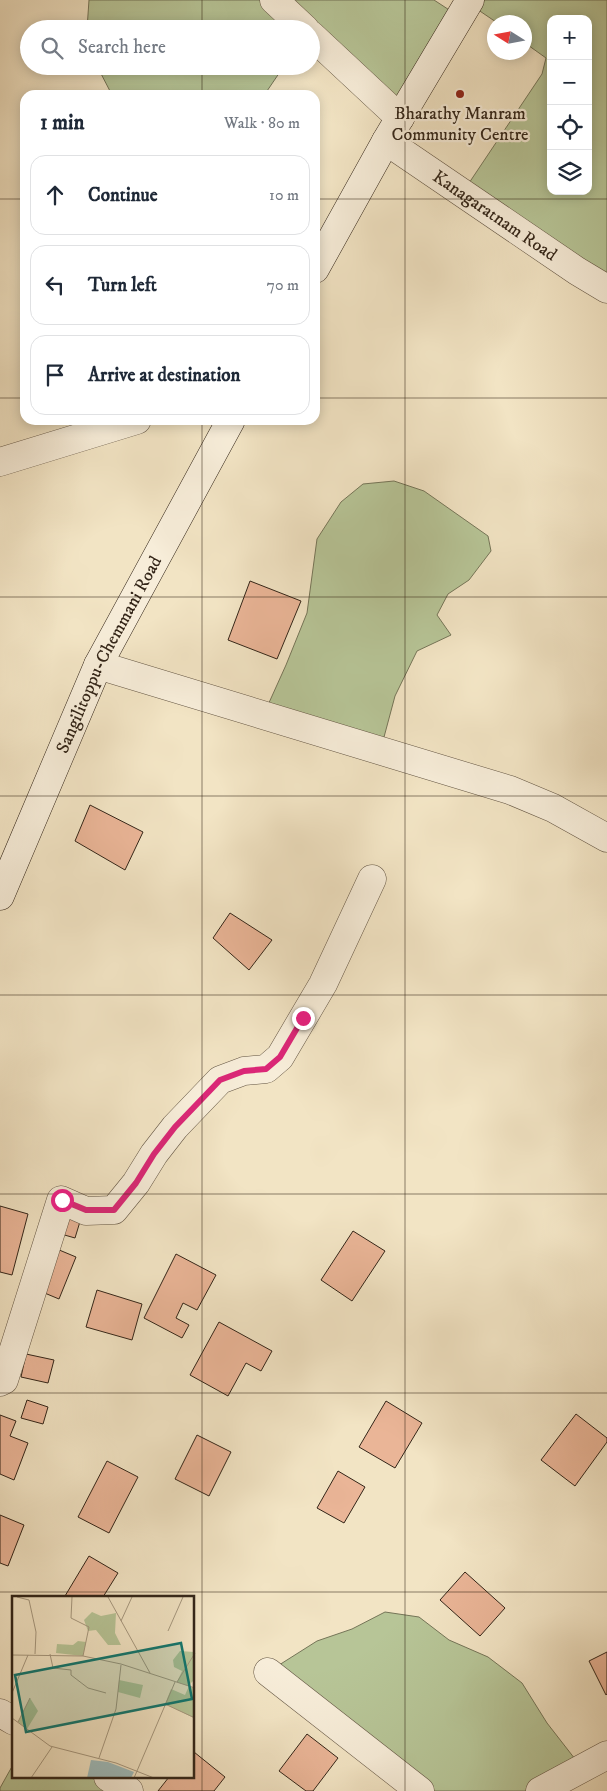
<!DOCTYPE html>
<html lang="en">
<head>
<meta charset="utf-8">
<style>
	:root { --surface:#fff; --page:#f6f6f7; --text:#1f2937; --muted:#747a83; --line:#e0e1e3 }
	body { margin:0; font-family:"IM FELL DW Pica",serif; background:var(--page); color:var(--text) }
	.controls { position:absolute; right:15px; top:15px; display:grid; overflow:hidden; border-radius:10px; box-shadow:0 2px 12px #0003 }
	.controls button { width:45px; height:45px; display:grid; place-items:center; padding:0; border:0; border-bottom:1px solid var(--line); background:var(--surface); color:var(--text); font:25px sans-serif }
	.compass { position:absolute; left:487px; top:15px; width:45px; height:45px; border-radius:50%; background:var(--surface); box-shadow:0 2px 12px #0003; rotate:281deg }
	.stop { position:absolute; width:15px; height:15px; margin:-11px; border:4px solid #db2777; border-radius:50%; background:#fff }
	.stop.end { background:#db2777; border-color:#fff; box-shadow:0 1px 5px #0008 }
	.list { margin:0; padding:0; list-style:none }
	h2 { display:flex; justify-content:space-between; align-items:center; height:65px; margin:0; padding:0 20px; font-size:21px }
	h2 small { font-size:16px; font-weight:400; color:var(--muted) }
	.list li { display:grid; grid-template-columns:32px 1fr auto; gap:15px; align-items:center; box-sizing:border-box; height:80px; margin:0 10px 10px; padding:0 10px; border:1px solid var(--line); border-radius:15px }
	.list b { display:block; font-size:19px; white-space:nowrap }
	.list em { font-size:16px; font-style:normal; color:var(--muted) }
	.icon { flex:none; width:28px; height:28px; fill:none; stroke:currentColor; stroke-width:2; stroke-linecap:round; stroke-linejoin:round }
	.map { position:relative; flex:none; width:607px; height:1791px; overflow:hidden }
	.search { position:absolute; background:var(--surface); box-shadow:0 2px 12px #0003; left:20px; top:20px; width:300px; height:55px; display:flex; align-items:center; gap:12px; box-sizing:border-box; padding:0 18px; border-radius:28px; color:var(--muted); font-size:19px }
	.panel { position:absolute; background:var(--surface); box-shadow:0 2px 12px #0003; left:20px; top:90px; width:300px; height:335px; border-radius:15px }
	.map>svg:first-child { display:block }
	.green { fill:#b7c597; stroke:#757558; fill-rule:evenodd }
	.building { fill:#eab597; stroke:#332518 }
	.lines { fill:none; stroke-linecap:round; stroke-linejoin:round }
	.minor-casing { stroke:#635543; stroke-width:29 }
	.tertiary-casing { stroke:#635543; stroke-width:29 }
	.secondary-casing { stroke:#332518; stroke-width:29 }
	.minor { stroke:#f7edd9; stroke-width:28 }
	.tertiary { stroke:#f7edd9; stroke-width:28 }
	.secondary { stroke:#f7edd9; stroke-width:28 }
	.route { stroke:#db2777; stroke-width:6 }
	.grid { fill:none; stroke:#332518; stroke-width:1; stroke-opacity:0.55 }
	.poi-dot { fill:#8f2418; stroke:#f7edd9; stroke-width:2 }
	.labels { text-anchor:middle; stroke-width:4.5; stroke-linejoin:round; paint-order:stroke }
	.poi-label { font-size:18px; fill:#332518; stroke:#f7edd9 }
	.street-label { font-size:18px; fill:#332518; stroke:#f7edd9 }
	.inset-road { fill:none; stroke:#a6987f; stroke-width:1 }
	.view { fill:#0f766e; fill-opacity:0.15; stroke:#0f766e; stroke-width:2.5 }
	.inset-edge { fill:none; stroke:#332518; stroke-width:2.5 }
</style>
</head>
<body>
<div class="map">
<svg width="607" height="1791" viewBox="0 0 607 1791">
	<rect width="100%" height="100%" fill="#f2e4c4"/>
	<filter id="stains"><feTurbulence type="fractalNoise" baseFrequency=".004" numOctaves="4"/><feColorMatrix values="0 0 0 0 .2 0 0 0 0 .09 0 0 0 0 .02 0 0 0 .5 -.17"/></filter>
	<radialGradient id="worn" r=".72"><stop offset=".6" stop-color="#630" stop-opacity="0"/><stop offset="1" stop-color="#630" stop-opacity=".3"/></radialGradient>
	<path class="green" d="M89 0H434L460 17 400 118 335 67 311 55V29H87Z
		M470 0H607V272L598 284 463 192 542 74 546 58 525 43 524 22H496L468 3ZM551 19H588V191H551Z
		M97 66H284L267 91 261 95H114L111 93Z
		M394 481 424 491 488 536 491 551 469 580 448 594 437 615 451 635 417 651 395 696 380 752 263 716 286 665 307 613 317 539 341 502 363 484Z
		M385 1612 419 1617 449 1640 488 1657 522 1683 547 1723 582 1768 540 1791H420L268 1672 317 1641 352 1629Z
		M14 1763V1777H108L129 1791H0V1788Z"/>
	<path class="building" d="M250 581 301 601 277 659 228 640Z
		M90 805 143 832 125 870 75 841Z
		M230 913 272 940 249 970 213 938Z
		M0 1206 28 1214 12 1275 0 1272Z
		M68 1211 82 1215 75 1238 61 1234Z
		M353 1231 385 1251 352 1301 321 1280Z
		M52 1247 76 1257 59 1299 35 1289Z
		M176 1254 216 1275 197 1310 183 1303 176 1318 189 1325 182 1338 144 1318Z
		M97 1290 142 1304 132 1340 86 1327Z
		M219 1322 272 1351 261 1371 246 1363 228 1396 190 1375Z
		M26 1354 54 1360 48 1383 21 1377Z
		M27 1400 48 1407 43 1424 21 1418Z
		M386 1401 422 1423 395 1468 359 1447Z
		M576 1414 607 1438V1442L575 1486 541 1460Z
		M0 1415 16 1421 10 1436 28 1443 14 1480 0 1474Z
		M197 1435 231 1452 209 1496 175 1479Z
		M107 1461 138 1477 109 1533 78 1517Z
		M338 1471 365 1487 344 1523 317 1508Z
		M0 1515 24 1525 8 1566 0 1563Z
		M89 1556 118 1573 103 1597H67L65 1596Z
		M465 1572 505 1608 480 1636 440 1600Z
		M607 1652V1694L606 1695 589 1661Z
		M307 1734 338 1758 313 1791H306L279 1771Z
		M194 1752 225 1777 214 1791H158L169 1777H194Z"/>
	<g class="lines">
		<g class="minor-casing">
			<g id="minor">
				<path d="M274 0 305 29"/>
				<path d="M311 35 400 118"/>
				<path id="s1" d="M386 141 577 271 607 289"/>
				<path d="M98 665 510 790 553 808 607 838"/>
				<path d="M0 1382 4 1380 61 1200 86 1211 114 1210 136 1183 154 1154 175 1127 220 1080 244 1071 266 1069 280 1057 323 984 372 879"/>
				<path d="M268 1672 420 1791"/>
				<path d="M0 1713 14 1721"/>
				<path d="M108 1777 129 1791"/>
				<path d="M540 1791 607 1755"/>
			</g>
		</g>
		<g class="tertiary-casing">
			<path id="tertiary" d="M0 462 137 420"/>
		</g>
		<g class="secondary-casing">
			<g id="secondary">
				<path d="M315 269 386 141 470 0"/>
				<path id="s2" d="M0 896 98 665 231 420"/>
			</g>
		</g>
		<use href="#minor" class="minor"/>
		<use href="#tertiary" class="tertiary"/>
		<use href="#secondary" class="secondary"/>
	</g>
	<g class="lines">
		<path class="route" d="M62 1200 86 1210H114L136 1183 154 1154 175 1127 220 1080 244 1071 266 1069 280 1057 303 1018"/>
	</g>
	<path class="grid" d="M202 0V29M405 0V1791M202 66V95M0 199H25M315 199H607M0 398H25M315 398H607M202 420V1791M0 597H607M0 796H607M0 995H607M0 1194H607M0 1393H607M0 1592H607"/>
	<circle class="poi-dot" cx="460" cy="94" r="5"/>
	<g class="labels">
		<g class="poi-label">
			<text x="460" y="119">Bharathy Manram<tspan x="460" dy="21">Community Centre</tspan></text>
		</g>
		<g class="street-label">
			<text dy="6" stroke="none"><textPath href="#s1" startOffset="132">Kanagaratnam Road</textPath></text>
			<text dy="6" stroke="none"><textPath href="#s2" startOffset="265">Sangilitoppu-Chemmani Road</textPath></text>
		</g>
	</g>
	<g transform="translate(12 1596)">
		<rect width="182" height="182" fill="#f2e4c4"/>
		<path d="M80 16 89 20 104 17 103 37 109 49H96L84 34 76 35 72 24ZM66 45 74 46 71 60 44 57 45 48 61 49ZM168 55 182 56V84L176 90 165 86 170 75 162 71 161 64ZM107 84 131 89 128 102 106 96ZM177 90 182 92V122L153 108 159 93 173 99ZM18 102 26 115 15 133 6 126Z" fill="#b7c597"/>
		<path d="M79 164 96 166 122 176 119 182H75Z" fill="#9ebcbd"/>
		<path class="inset-road" d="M5 1 17 4 24 36 23 58M60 1 59 22 77 31 71 60M96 1 138 77M109 25 120 1M156 35 171 1M38 58 41 72 59 74V79L76 92 94 97M0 59 71 60 109 68 183 92M165 86 183 57M0 97 16 59M153 108 183 122M0 122 38 150 104 167 142 182M6 126 18 102M87 162 104 113 109 69M19 182 40 151M122 182 163 86"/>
		<path class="view" d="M169 47 180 103 14 136 3 79Z"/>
		<rect width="182" height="182" class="inset-edge"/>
	</g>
	<rect width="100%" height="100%" filter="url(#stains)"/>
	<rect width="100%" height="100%" fill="url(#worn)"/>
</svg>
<div class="controls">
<button>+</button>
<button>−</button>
<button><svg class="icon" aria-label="locate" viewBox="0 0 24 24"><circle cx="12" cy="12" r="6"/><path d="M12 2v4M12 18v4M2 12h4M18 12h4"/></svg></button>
<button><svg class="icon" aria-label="layers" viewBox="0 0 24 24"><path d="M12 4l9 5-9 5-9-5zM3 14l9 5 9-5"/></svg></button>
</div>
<svg class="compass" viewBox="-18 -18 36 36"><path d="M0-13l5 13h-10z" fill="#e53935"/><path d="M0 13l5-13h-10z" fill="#747a83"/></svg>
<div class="stop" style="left:62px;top:1200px"></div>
<div class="stop end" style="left:303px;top:1018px"></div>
<div class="search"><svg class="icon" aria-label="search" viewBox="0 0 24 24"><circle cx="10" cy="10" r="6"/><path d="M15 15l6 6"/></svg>Search here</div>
<section class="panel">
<h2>1 min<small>Walk · 80 m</small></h2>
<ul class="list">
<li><svg class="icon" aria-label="ahead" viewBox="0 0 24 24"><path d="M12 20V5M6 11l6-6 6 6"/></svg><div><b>Continue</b></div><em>10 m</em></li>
<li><svg class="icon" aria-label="left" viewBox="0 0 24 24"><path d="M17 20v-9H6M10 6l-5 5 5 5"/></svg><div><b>Turn left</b></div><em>70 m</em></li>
<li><svg class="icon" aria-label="arrive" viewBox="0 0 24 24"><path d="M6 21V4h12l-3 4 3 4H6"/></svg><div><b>Arrive at destination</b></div></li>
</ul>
</section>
</div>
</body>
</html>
